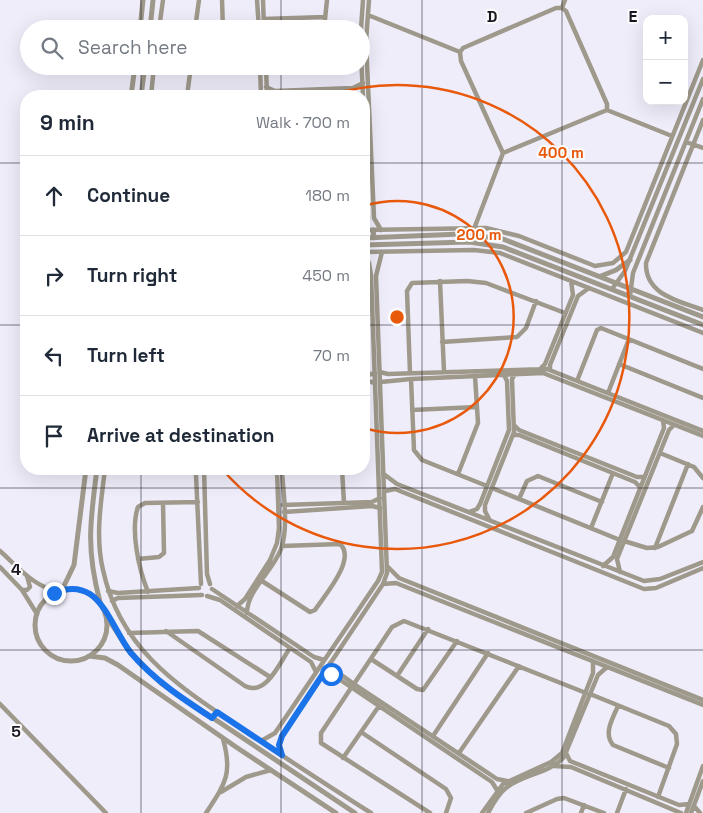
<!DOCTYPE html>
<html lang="en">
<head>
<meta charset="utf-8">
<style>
	:root { --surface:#fff; --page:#f2f2f3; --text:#1f2937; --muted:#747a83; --line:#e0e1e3 }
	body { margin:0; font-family:"Space Grotesk",sans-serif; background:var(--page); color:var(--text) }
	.controls { position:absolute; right:15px; top:15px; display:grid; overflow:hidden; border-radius:10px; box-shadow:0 5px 20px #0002 }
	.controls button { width:45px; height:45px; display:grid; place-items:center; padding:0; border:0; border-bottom:1px solid var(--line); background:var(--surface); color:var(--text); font:25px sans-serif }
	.stop { position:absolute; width:15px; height:15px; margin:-11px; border:4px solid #1a73e8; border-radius:50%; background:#fff }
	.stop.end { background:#1a73e8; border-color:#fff; box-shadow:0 1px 5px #0008 }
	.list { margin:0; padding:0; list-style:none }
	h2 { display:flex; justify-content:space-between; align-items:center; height:65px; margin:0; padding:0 20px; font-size:21px }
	h2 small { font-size:16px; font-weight:400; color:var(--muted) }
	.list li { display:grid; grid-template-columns:32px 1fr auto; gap:15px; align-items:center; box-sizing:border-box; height:80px; padding:0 20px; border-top:1px solid var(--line) }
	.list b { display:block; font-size:19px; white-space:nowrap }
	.list em { font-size:16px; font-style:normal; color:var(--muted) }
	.icon { flex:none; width:28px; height:28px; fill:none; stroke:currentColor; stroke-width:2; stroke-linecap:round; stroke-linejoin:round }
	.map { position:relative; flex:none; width:703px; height:813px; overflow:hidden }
	.search { position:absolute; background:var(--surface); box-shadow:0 5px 20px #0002; left:20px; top:20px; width:350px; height:55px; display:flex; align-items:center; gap:12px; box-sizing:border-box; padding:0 18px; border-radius:28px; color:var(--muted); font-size:19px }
	.panel { position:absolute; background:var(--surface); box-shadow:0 5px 20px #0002; left:20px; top:90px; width:350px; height:385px; border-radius:20px }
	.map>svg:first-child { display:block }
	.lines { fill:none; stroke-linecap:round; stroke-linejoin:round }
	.minor { stroke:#9e998b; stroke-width:4.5 }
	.tertiary { stroke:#9e998b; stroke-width:5 }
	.route { stroke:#1a73e8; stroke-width:6 }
	.grid { fill:none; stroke:#191622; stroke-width:1; stroke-opacity:0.55 }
	.ring { fill:none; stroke:#e8590c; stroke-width:2.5 }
	.grid-label { font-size:16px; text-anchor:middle; font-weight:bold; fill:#191622; stroke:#fcfcfc; stroke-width:4; stroke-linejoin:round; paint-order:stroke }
	.centre { fill:#e8590c; stroke:#fcfcfc; stroke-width:2.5 }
	.ring-label { font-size:15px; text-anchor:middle; font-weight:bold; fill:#e8590c; stroke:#fcfcfc; stroke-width:4; stroke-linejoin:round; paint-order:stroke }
</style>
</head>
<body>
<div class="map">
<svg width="703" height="813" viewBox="0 0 703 813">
	<rect width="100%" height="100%" fill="#f0edfb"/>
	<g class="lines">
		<path class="minor" d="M222 0 223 29
			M257 0 259 29
			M263 0 264 29
			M369 0 366 41 374 218 381 230
			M556 8H562L566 11 607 104V110L503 153 461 61 460 52 463 48Z
			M562 8 565 0
			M368 15 460 52
			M264 19 325 17
			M159 29 163 0
			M195 29 199 0
			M324 29 327 0
			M361 29 363 0
			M361 54 363 96
			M260 66 261 96
			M266 66 267 96
			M266 87 275 91 353 88 363 83
			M187 95H261
			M151 96 154 66
			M187 96 191 66
			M285 96 353 94 362 96
			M607 110 672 136
			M364 111 368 219 365 230
			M703 120 646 263C645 295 679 301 703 310
			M686 142 703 148
			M364 230 486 228 519 236 595 266 613 263 626 252 703 60
			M469 242 503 153
			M364 252 474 250 500 253 703 333
			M440 281 444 372
			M612 289 625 271 703 79
			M630 296 633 273 703 99
			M442 342 517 337 526 328 536 301
			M619 364 703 398
			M541 368 545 364 573 295 571 281
			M550 370V365L578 296 589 288
			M380 372 388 374 547 369 703 431
			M410 373 407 291 412 283 467 281 486 283 565 313
			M364 376 375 373
			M411 379 414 450 422 460 487 486
			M364 380 375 383
			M577 381 597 330 601 328 703 369
			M381 382 411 379 543 373 703 436
			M608 393 629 339
			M412 410 477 407
			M514 425 519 430 637 477H644
			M513 435H519L635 482 640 487
			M660 453 694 467 703 478
			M105 469C101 502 95 537 103 570 121 654 185 690 250 734 290 761 330 787 371 813
			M194 469 196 475 201 584
			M204 469 207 574 210 584
			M342 469 344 503
			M104 472 111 470 133 469
			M458 474 478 423 475 376
			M385 475 397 484 644 581 660 579 703 562
			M492 488 620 540
			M385 491 395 489 644 589 656 588 703 568
			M519 499 527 481 538 476 602 502
			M283 505 372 502 380 498
			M284 512 372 506 380 508
			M469 512 477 509 480 504 509 430 507 381 504 375
			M489 519 485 511V505L514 432 512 379 515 374
			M591 528 613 473
			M624 541 647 548 658 547 692 531 703 507
			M655 548 688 464
			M0 551C17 566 35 588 58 591
			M138 559 159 557 164 553 163 503
			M603 566 613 557 664 428 663 420
			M0 567 22 590 37 614
			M388 567 399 578 703 700
			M620 572 617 559 669 430 674 425
			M262 581 310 612 315 610C324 596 357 559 340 544L282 546
			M383 584 396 583 703 705
			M212 589 314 657 324 660
			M22 590H27L30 587 27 576
			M108 591 118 593 199 588
			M148 592C139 570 130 530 138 507L145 503 198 502
			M207 596 220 600 311 662 316 672
			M112 601 118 598 202 595
			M237 606 245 599 270 560 277 543 279 528 277 469
			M247 613C247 590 273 571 281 549 289 526 283 494 282 469
			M166 631 245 686C266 697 280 662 290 648
			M129 633 198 631 270 677
			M371 659 417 689 423 690 457 641
			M330 663 336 671 354 684 497 779 507 781
			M323 674 333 675 492 782 497 790
			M397 676 428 629
			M354 684 392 627 404 621 586 693
			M351 688 321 733V743L430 813
			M590 694 669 726 676 734 677 744 658 797
			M0 704 106 813
			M618 706C613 718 603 733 613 745L669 768
			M361 732 446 789 451 798 446 813
			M433 736 488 653
			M261 741 275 733 378 581 382 572 371 275 369 263 364 253
			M459 753 519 666
			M566 753 570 761 679 805 689 804
			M281 755 279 745 282 736 383 584 387 573 376 276 382 252
			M343 758 379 706
			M554 766 571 767 681 813
			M221 792 246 777 271 770
			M694 806 700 813
			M206 813C225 784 233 774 223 739
			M482 813 503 784 551 762 562 753 593 673V661
			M488 813C493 804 498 794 506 788 523 774 549 774 564 757L598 675 607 667
			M526 813 557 799 564 798 604 813
			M581 813 584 805
			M617 813 626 789
			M686 813 703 766
			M691 813 703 781"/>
		<path class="tertiary" d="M140 29 143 0
			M150 29 153 0
			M131 96 135 66
			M141 96 145 66
			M373 230 374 238
			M364 238 461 234 503 239 703 317
			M364 245 469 242 503 247 703 325
			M601 276 616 270 630 260
			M97 469C90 522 86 549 100 602
			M35 625a36 36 0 1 1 72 0a36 36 0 1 1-72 0Z
			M62 590 74 565 86 469
			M105 614 129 651 162 684 355 813
			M89 656 105 658 118 665 236 747 336 813"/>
	</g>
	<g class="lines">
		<path class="route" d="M54 593C66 588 79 587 90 594 107 605 118 637 131 653 154 680 183 699 212 718L217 712 282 755 279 745 282 736 323 674H331"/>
	</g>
	<path class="grid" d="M141 0V29M281 0V29M422 0V813M562 0V813M141 66V96M281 66V96M0 163H26M364 163H703M0 325H26M364 325H703M141 469V813M281 469V813M0 488H703M0 650H703"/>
	<g class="ring">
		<path d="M364 206A116 116 0 1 1 364 428"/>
		<path d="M327 96A232 232 0 1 1 222 469"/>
	</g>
	<g class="grid-label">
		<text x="492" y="22">D</text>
		<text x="633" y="22">E</text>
		<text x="16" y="575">4</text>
		<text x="16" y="737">5</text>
	</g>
	<circle cx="397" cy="317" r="8" class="centre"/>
	<g class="ring-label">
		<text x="561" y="158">400 m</text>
		<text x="479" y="240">200 m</text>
	</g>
</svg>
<div class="controls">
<button>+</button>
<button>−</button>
</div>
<div class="stop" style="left:331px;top:674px"></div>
<div class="stop end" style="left:54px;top:593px"></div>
<div class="search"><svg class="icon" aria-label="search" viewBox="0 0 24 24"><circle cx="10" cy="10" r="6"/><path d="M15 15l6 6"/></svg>Search here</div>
<section class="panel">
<h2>9 min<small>Walk · 700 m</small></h2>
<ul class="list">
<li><svg class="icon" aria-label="ahead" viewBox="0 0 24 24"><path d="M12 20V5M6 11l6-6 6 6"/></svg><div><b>Continue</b></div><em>180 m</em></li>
<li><svg class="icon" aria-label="right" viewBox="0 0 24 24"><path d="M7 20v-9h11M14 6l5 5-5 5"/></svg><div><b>Turn right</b></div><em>450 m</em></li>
<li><svg class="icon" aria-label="left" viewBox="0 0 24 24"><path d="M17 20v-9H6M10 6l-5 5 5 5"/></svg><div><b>Turn left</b></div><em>70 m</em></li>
<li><svg class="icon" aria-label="arrive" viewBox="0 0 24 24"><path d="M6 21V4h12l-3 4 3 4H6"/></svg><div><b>Arrive at destination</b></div></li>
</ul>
</section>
</div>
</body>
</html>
